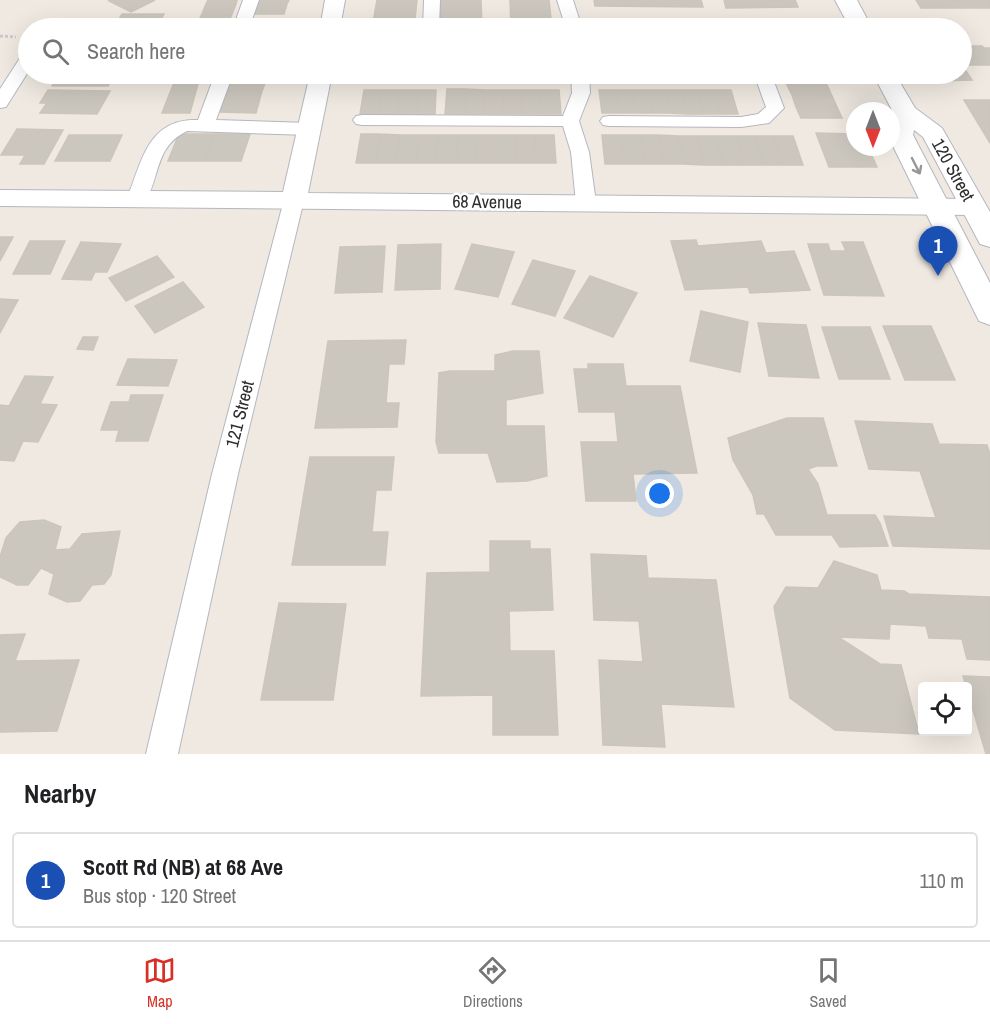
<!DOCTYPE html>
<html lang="en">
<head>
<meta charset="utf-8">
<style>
	:root { --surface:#fff; --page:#f6f6f6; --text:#202124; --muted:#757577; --line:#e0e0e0; --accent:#d93025 }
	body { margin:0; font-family:"Archivo Narrow",sans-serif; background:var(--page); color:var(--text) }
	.controls { position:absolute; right:18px; bottom:18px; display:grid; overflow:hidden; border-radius:6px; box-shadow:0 6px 24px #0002 }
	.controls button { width:54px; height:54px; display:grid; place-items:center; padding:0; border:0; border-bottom:2px solid var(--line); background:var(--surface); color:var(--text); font:30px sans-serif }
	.compass { position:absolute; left:846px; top:102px; width:54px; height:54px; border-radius:50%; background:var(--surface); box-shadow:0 6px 24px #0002; rotate:180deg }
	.you { position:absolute; left:660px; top:494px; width:21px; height:21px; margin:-15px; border:4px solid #fff; border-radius:50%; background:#1a73e8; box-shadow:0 0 0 9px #1a73e833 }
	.badge { display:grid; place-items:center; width:39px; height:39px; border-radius:50%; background:var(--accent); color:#fff; font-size:20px; font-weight:700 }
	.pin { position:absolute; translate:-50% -50px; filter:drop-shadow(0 2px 3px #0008) }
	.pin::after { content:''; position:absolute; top:32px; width:21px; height:18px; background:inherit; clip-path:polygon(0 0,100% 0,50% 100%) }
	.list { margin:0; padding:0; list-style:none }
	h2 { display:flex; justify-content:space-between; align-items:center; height:78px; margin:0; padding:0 24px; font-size:26px }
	h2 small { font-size:20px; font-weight:400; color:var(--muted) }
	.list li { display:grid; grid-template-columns:39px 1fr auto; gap:18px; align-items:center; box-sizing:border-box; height:96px; margin:0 12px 12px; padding:0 12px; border:2px solid var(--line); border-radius:6px }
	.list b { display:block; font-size:22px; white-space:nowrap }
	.list p { margin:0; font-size:20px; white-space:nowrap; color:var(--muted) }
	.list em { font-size:20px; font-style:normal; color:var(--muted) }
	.icon { flex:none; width:33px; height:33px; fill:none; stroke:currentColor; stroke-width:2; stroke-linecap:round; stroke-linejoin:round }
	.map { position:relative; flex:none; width:990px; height:754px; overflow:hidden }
	.search { position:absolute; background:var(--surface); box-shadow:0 6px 24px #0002; left:18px; right:18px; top:18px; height:66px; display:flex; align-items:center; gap:15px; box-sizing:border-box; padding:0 21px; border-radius:33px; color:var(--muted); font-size:22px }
	.sheet { height:186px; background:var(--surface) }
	nav { display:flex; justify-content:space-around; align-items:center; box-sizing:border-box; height:84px; border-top:2px solid var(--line); background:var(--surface); font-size:16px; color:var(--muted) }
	nav a { display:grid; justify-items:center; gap:3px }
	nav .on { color:var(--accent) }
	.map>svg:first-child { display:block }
	.building { fill:#cbc7bf; stroke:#cbc5ba; stroke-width:1.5 }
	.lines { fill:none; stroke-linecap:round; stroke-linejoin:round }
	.minor-casing { stroke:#b4b7c1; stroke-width:2 }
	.tertiary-casing { stroke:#b4b7c1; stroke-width:2 }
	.secondary-casing { stroke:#b4b7c1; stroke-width:2 }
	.path { stroke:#c9c9c9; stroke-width:3; stroke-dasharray:3 2; stroke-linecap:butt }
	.minor { fill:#fff; fill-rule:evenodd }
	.tertiary { fill:#fff; fill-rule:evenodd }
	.secondary { fill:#fff; fill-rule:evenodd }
	.oneway { stroke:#969696 }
	.labels { text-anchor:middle; stroke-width:5; stroke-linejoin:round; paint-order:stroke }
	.street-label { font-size:18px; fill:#2e2e2e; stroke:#fff }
</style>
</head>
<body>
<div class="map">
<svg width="990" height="754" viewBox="0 0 990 754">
	<rect width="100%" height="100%" fill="#efe9e1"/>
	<path class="building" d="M112 0H155L131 12 109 1Z
		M208 0H237L236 4H206Z
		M259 0H289L287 4H258Z
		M377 0H417L414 28H372Z
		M441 0H481L482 28H440Z
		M510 0H549L552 28H511Z
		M594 0H701L703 7 595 6Z
		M724 0H795L798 7 726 8Z
		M916 0H990V8H921Z
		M206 4H236L232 14H202Z
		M258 4H287L284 14H254Z
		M122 14H164L156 28H114Z
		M202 14H232L228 24H197Z
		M801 19 806 28H748L744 21Z
		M607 20H704L706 28H608Z
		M252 21H282L280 28H249Z
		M962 46H982L984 48H990V65H969L962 53Z
		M962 65 972 80 936 81 931 74H962Z
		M59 74H115L108 86H52Z
		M233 74H268L266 81H231Z
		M783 74H822L827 85H787Z
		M175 80H199L190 113H162Z
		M231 81H266L262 91H227Z
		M787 85H827L832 96 792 95Z
		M447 89H466L464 114H445Z
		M466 89 484 90V114H464Z
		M48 90 110 91 97 114 40 113 47 103H40Z
		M364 90H382L379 114H360Z
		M382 90H400L398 114H379Z
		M400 90H418L416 114H398Z
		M418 90H436L435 114H416Z
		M484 90H503V114H484Z
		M503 90H522V114H503Z
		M522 90H540L542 114H522Z
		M540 90H559L561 114H542Z
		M599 90H616L619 113H602Z
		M616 90H632L636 113H619Z
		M632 90H649L653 113H636Z
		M649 90H665L670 113H653Z
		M665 90H682L687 114 670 113Z
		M682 90H698L704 114H687Z
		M698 90H715L721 114H704Z
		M715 90H731L738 114H721Z
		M227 91H262L259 102H223Z
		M792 95 832 96 837 107H796Z
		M964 100H990V143Z
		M223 102H259L256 113 219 112Z
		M796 107H837L842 118H801Z
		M17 129 63 130 44 164H20L25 155H1Z
		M816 133 855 134V147H868L877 167H829Z
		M179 134H214L205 161H168Z
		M214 134H250L241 161H205Z
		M361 134H380L376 163H356Z
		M380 134 400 135 396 163H376Z
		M69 135H122L110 161H55Z
		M400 135H419L416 163H396Z
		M419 135H438L436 163H416Z
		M438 135H458L456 163H436Z
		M458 135H477L476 163H456Z
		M477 135H496V163H476Z
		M496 135H516V163H496Z
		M516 135H535L536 163H516Z
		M535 135H554L556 163H536Z
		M602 135H621L625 164H605Z
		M621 135H640L645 164H625Z
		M640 135H659L665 164H645Z
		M659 135 678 136 684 164H665Z
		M678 136H697L704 165 684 164Z
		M697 136H716L724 165H704Z
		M716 136H736L744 165H724Z
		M736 136H755L764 165H744Z
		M755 136H774L784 165H764Z
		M774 136H793L803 165H784Z
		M0 237H13L0 261Z
		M696 240 698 246 761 241 766 253 794 251 810 290 750 293 748 287 685 290 671 241Z
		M30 241H65L50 274H13Z
		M81 242 121 244 107 272H95L91 280 62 279Z
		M842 242H863L884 296 824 295 808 244H828L830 251H846Z
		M441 244 440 289 395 290 398 245Z
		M472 244 514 252 498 297 455 289Z
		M385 246 382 292 335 293 340 247Z
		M157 256 174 277 126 301 109 278Z
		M533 260 575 271 555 316 512 304Z
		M590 276 637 293 613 337 564 318Z
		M183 282 204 307 155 333 135 306Z
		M0 299 18 300 0 333Z
		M701 311 748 322 740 372 690 361Z
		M758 323 806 325 819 378 769 376Z
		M883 326H931L955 380H905Z
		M822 327H870L890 379H839Z
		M83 337H98L93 350 77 349Z
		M406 340 404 364H389L386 403H399L397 427 315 428 328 341Z
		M513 351H539L543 393 506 400V426H544L547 476 527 481 497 482 488 453H439L436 442 439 373 450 371H495V355Z
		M128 359 177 360 168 386 117 385Z
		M588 364H623L626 386H680L697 473 633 474 636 501H586L581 442H618L615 412H579L574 369H588Z
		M25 376 53 377 40 404 57 405 38 442 23 441 14 461 0 460V405L9 406Z
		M131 395H163L148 441H116L119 430H101L111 402H129Z
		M787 418H823L837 466H817L808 469 818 484 827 515H875L880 523 888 546 840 547 832 535H776L764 514H757L753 495 733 460 728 438Z
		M855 421 932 424 939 444 987 445 990 454V549L893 546 884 516 936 518 920 471 869 469Z
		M310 457H394L391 490H376L372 532H388L385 565H292Z
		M44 520 61 527 55 550 70 549 82 534 120 531 111 575 104 584 92 585 80 601 67 602 49 594 54 574 41 568 28 585H17L0 577V557L6 538 20 522Z
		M490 541H530V549H550L553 610 509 611 510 651H554L558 735H493V695L421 696 427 573 490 572Z
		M591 554 646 556 648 578 716 580 734 707 661 704 665 747 603 745 599 660 643 662 639 621 594 620Z
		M834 561 877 575 881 590 904 591 909 594 990 597V660L967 659 962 639 929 638 926 626 890 624 889 639 838 637 880 664 901 665 919 734 835 730 790 698 774 607 786 587 818 588Z
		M279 603 346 604 333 700H261Z
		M25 634 15 661 79 660 57 731 0 732V635Z
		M963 676 990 677V754H986Z"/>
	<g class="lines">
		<g class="minor-casing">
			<path id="minor" d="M243 0H259L249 28H233Z
				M424 0H440L439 28H423Z
				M557 0H573L582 28H566Z
				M28 54V72L6 107 0 108V89L22 55Z
				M215 74H233L216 120 309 123 315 125 318 129 315 133 309 135 187 131C154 147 161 176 144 204L137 206 130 204 127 199C142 161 148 118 198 120Z
				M571 74H589L590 93 579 121 589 152 596 203 593 208 586 210 579 208 576 203 571 152 563 126 362 125 356 124 353 120 356 116 362 115 563 116 572 93Z
				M754 74H771L784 108 769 123 741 127 609 126 603 125 600 121 603 117 609 116 741 117 758 114 766 107Z
				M294 193 301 195 304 200 238 474 178 754H146L212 474 284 200 287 195Z"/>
		</g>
		<g class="tertiary-casing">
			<path id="tertiary" d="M325 0H345L340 28H320Z
				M310 74H332L308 193 973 199 982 201 986 207 982 213 973 215 0 206V190L283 192Z"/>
		</g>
		<g class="secondary-casing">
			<path id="secondary" d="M835 0H857L872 28H850Z
				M873 74H895L915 108 942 128 990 212V247L980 244 923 137 914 130 913 135 990 283V325L979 321 975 313 891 142 893 112Z"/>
		</g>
		<path class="path" d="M0 36 16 37"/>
		<use href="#minor" class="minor"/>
		<use href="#tertiary" class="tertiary"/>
		<use href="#secondary" class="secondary"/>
	</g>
	<defs><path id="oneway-shaft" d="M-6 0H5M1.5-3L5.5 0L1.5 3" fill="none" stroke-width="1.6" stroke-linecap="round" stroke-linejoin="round" transform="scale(1.5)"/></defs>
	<use class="oneway" href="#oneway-shaft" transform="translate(916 166) rotate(63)"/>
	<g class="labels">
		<g class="street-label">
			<text transform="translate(953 170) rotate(61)" y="6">120 Street</text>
			<text transform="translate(487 202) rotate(1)" y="6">68 Avenue</text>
			<text transform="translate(240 414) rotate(-76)" y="6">121 Street</text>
		</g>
	</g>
</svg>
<div class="controls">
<button><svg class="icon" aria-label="locate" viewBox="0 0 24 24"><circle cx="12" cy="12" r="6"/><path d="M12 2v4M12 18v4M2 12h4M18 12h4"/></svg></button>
</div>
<svg class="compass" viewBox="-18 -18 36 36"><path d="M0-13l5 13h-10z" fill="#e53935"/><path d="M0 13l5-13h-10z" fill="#757577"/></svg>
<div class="you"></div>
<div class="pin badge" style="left:938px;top:276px;background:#1a4fb4">1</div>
<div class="search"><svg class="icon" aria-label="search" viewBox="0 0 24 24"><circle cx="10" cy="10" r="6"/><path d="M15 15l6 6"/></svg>Search here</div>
</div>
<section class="sheet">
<h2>Nearby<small></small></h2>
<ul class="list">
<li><span class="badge" style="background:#1a4fb4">1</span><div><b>Scott Rd (NB) at 68 Ave</b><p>Bus stop · 120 Street</p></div><em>110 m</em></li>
</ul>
</section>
<nav>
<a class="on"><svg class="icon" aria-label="map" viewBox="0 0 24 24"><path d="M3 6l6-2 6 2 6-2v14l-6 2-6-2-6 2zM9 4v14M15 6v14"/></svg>Map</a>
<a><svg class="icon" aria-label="directions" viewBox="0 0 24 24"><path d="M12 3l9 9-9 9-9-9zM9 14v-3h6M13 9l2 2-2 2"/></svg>Directions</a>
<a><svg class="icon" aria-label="saved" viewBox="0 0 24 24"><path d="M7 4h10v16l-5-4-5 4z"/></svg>Saved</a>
</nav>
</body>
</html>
